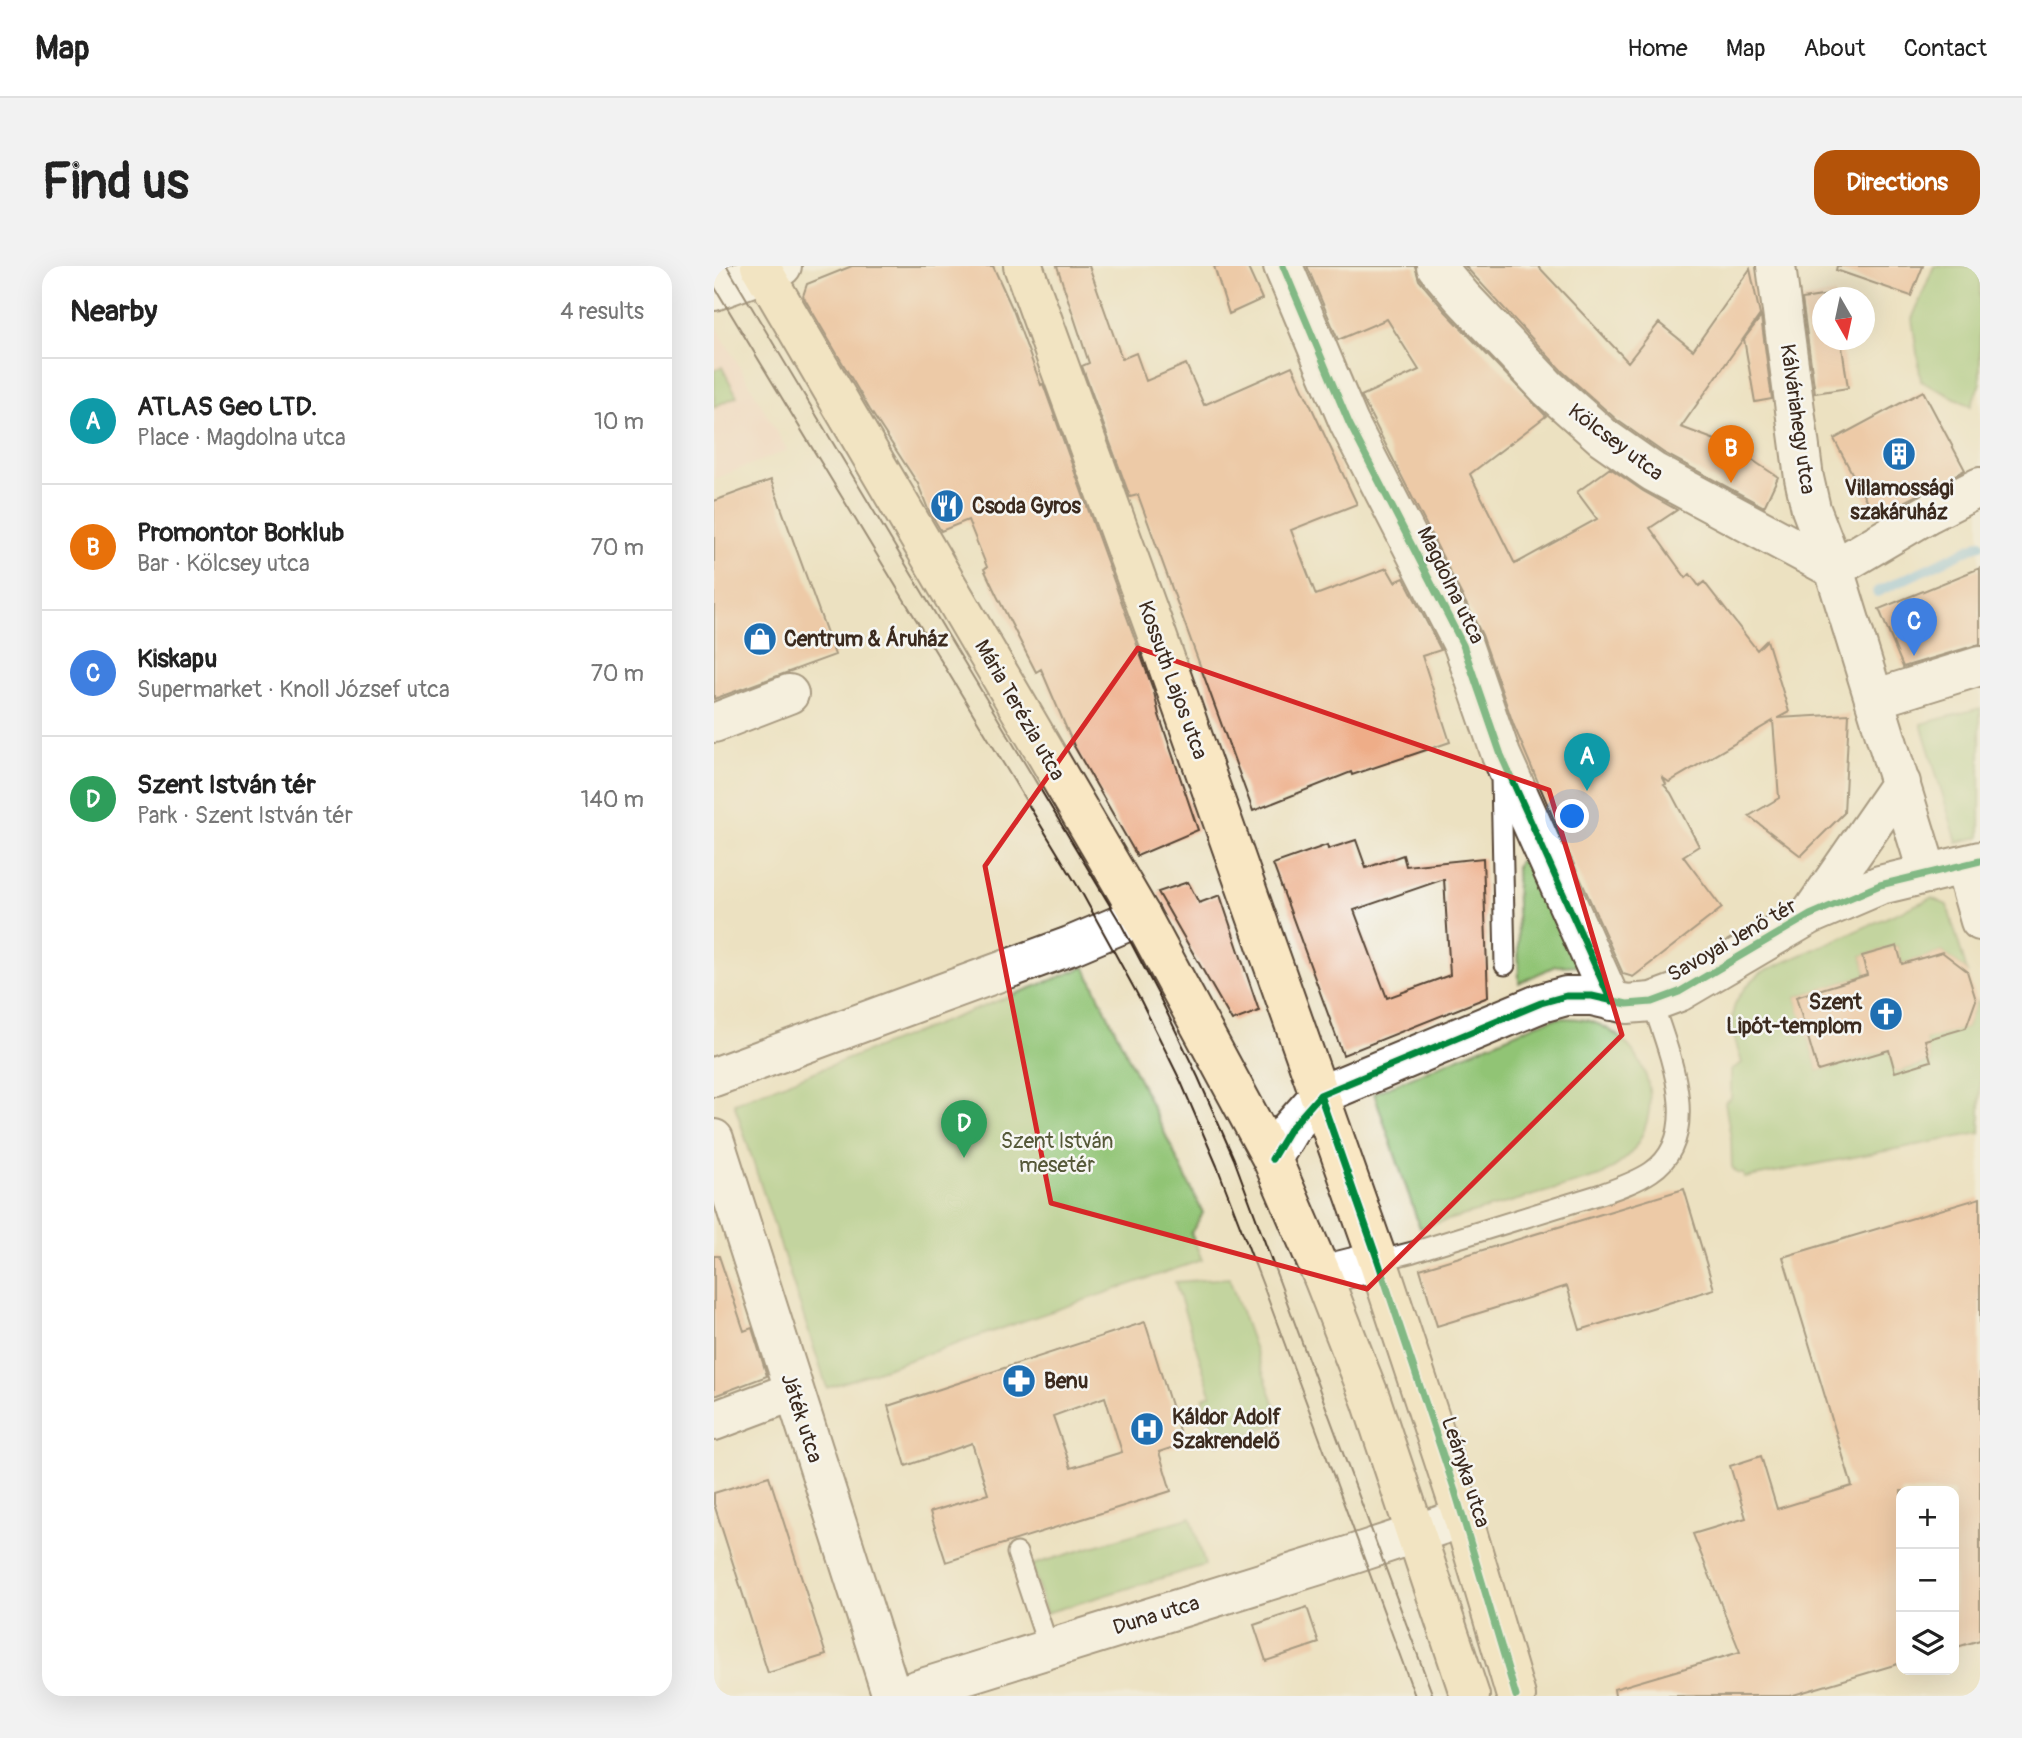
<!DOCTYPE html>
<html lang="en">
<head>
<meta charset="utf-8">
<style>
	:root { --surface:#fff; --page:#f2f2f2; --text:#222; --muted:#767676; --line:#e0e0e0; --accent:#b45309 }
	body { margin:0; font-family:Pangolin,sans-serif; background:var(--page); color:var(--text) }
	.controls { position:absolute; right:21px; bottom:21px; display:grid; overflow:hidden; border-radius:14px; box-shadow:0 7px 28px #0002 }
	.controls button { width:63px; height:63px; display:grid; place-items:center; padding:0; border:0; border-bottom:2px solid var(--line); background:var(--surface); color:var(--text); font:35px sans-serif }
	.compass { position:absolute; left:1098px; top:21px; width:63px; height:63px; border-radius:50%; background:var(--surface); box-shadow:0 7px 28px #0002; rotate:171deg }
	.you { position:absolute; left:859px; top:551px; width:24px; height:24px; margin:-18px; border:5px solid #fff; border-radius:50%; background:#1a73e8; box-shadow:0 0 0 10px #1a73e833 }
	.badge { display:grid; place-items:center; width:46px; height:46px; border-radius:50%; background:var(--accent); color:#fff; font-size:23px; font-weight:700 }
	.pin { position:absolute; translate:-50% -58px; filter:drop-shadow(0 2px 4px #0008) }
	.pin::after { content:''; position:absolute; top:37px; width:24px; height:21px; background:inherit; clip-path:polygon(0 0,100% 0,50% 100%) }
	.list { margin:0; padding:0; list-style:none }
	h2 { display:flex; justify-content:space-between; align-items:center; height:91px; margin:0; padding:0 28px; font-size:30px }
	h2 small { font-size:23px; font-weight:400; color:var(--muted) }
	.list li { display:grid; grid-template-columns:46px 1fr auto; gap:21px; align-items:center; box-sizing:border-box; height:126px; padding:0 28px; border-top:2px solid var(--line) }
	.list b { display:block; font-size:26px; white-space:nowrap }
	.list p { margin:0; font-size:23px; white-space:nowrap; color:var(--muted) }
	.list em { font-size:23px; font-style:normal; color:var(--muted) }
	.icon { flex:none; width:38px; height:38px; fill:none; stroke:currentColor; stroke-width:2; stroke-linecap:round; stroke-linejoin:round }
	.map { position:relative; flex:none; width:1266px; height:1430px; overflow:hidden; border-radius:21px }
	header { display:flex; align-items:center; gap:42px; box-sizing:border-box; height:98px; padding:0 35px; background:var(--surface); border-bottom:2px solid var(--line) }
	header strong { font-size:33px }
	nav { display:flex; gap:38px; margin-inline-start:auto; font-size:24px }
	.intro { display:flex; align-items:center; justify-content:space-between; box-sizing:border-box; height:168px; padding:0 42px }
	h1 { margin:0; font-size:49px }
	.button { padding:18px 32px; border-radius:21px; background:var(--accent); color:#fff; font-size:24px; font-weight:700 }
	main { display:flex; gap:42px; padding:0 42px }
	aside { flex:1; background:var(--surface); border-radius:21px; box-shadow:0 7px 28px #0002 }
	.map>svg:first-child { display:block }
	.built { fill:#f6d2c5 }
	.green { fill:#91c475; stroke:#66774a; stroke-width:2 }
	.lines { fill:none; stroke-linecap:round; stroke-linejoin:round }
	.stream { stroke:#72baea; stroke-width:10 }
	.building { fill:#eead88; fill-rule:evenodd }
	.lane-casing { stroke:#564536; stroke-width:23 }
	.street-casing { stroke:#564536; stroke-width:42 }
	.secondary-casing { stroke:#564536; stroke-width:42 }
	.lane { stroke:#fff; stroke-width:19 }
	.street { stroke:#fff; stroke-width:38 }
	.secondary { stroke:#f9e7c3; stroke-width:38 }
	.tram { stroke:#3b2a1e; stroke-width:2 }
	.cycleway-casing { stroke:#f6f6f2; stroke-width:11 }
	.cycleway { stroke:#00873e; stroke-width:7 }
	.marked { fill:none; stroke:#d62828; stroke-width:5; stroke-linejoin:round }
	.labels { text-anchor:middle; stroke-width:5; stroke-linejoin:round; paint-order:stroke }
	.street-label { font-size:21px; fill:#3b2a1e; stroke:#f6f6f2 }
	.poi-label { font-size:21px; font-weight:bold; fill:#3b2a1e; stroke:#f6f6f2; text-anchor:start }
	.park-label { font-size:21px; fill:#555838; stroke:#f6f6f2 }
</style>
</head>
<body>
<header>
<strong>Map</strong>
<nav><a>Home</a><a>Map</a><a>About</a><a>Contact</a></nav>
</header>
<div class="intro"><h1>Find us</h1><a class="button">Directions</a></div>
<main>
<aside>
<h2>Nearby<small>4 results</small></h2>
<ul class="list">
<li><span class="badge" style="background:#0f9aa8">A</span><div><b>ATLAS Geo LTD.</b><p>Place · Magdolna utca</p></div><em>10 m</em></li>
<li><span class="badge" style="background:#e8710a">B</span><div><b>Promontor Borklub</b><p>Bar · Kölcsey utca</p></div><em>70 m</em></li>
<li><span class="badge" style="background:#3f7fe0">C</span><div><b>Kiskapu</b><p>Supermarket · Knoll József utca</p></div><em>70 m</em></li>
<li><span class="badge" style="background:#2e9e5b">D</span><div><b>Szent István tér</b><p>Park · Szent István tér</p></div><em>140 m</em></li>
</ul>
</aside>
<div class="map">
<svg width="1266" height="1430" viewBox="0 0 1266 1430">
	<rect width="100%" height="100%" fill="#f6f6f2"/>
	<filter id="ink" filterUnits="userSpaceOnUse"><feTurbulence type="fractalNoise" baseFrequency=".0143" numOctaves="2"/><feDisplacementMap in="SourceGraphic" scale="14" xChannelSelector="R" yChannelSelector="G"/><feConvolveMatrix kernelMatrix="1 2 1 2 8 2 1 2 1" color-interpolation-filters="sRGB"/></filter>
	<filter id="wash" filterUnits="userSpaceOnUse"><feTurbulence type="fractalNoise" baseFrequency=".00686" numOctaves="4" result="noise"/><feDisplacementMap in="SourceGraphic" scale="28" xChannelSelector="R" yChannelSelector="G"/><feGaussianBlur stdDeviation="1.57" result="paint"/><feColorMatrix in="noise" values="0 0 0 0 0 0 0 0 0 0 0 0 0 0 0 0 0 1.4 0 .05"/><feComposite in="paint" operator="in"/></filter>
	<g filter="url(#wash)">
		<rect width="100%" height="100%" fill="#ece1c1"/>
		<path class="built" d="M0 57 73 184 0 213Z"/>
		<path class="green" d="M1220 0H1266V117L1257 140 1207 115 1198 53Z
			M8 101 23 130 0 141V104Z
			M1266 442V571L1243 576 1207 458Z
			M812 594 818 599 869 699 841 700 805 717 802 602 805 595Z
			M1217 632 1233 639 1253 705 1228 686 1188 698 1183 680 1148 690 1153 709 1082 731 1104 805 1175 784 1182 806 1217 796 1211 774 1252 762 1262 734 1266 744V867L1030 912 1029 908 1023 907 1018 901 1017 873 1011 836 1017 832V804L1028 797C1014 754 1011 736 1048 706Z
			M371 701 489 947 477 967 488 994 113 1122 20 837Z
			M843 752C854 752 866 752 876 755 930 773 954 834 920 883 912 895 899 902 887 910L706 962 660 827 823 758Z
			M515 1012 567 1156 504 1178 489 1132 497 1128 461 1016Z
			M477 1251 491 1299 332 1347 318 1299Z"/>
		<g class="lines">
			<path class="stream" d="M1163 326 1266 278"/>
		</g>
		<g id="blocks">
			<path class="building" d="M138 0H279L299 44 327 119 329 118 440 426 445 449 484 564 423 590 360 480 327 403 322 406 283 330 270 303 273 301 254 254 227 265 214 243 204 218 156 144 89 30 93 18Z
				M343 0H375L408 93 422 87 432 115 472 98 490 139 578 100 643 238 577 264 602 329 673 302 681 316 690 312 727 384 708 390 736 476 638 509 637 506 539 545 424 229 416 231 368 100 375 97Z
				M500 0H533L548 33 515 48Z
				M593 0H701L705 14 731 45 832 150 756 208 801 298 883 253 863 226 896 202 929 225 963 244 936 262 972 312 976 308 985 320 990 316 1043 384 1053 374 1075 446 1064 452 1135 448 1130 547 1087 590 1035 550 1065 532 1059 455 955 516 949 512 952 518 950 519 957 527 985 580 969 590 1008 642 919 711 909 708 844 563 800 460 768 369 647 130 705 104 673 53 624 74Z
				M751 0H824L914 96 945 57 979 84 1036 3 1046 49 967 161 1017 180 1064 211 1050 241 950 187 903 154 849 106Z
				M1123 0H1209L1197 30 1122 4Z
				M1121 28V32H1109V74H1127L1134 122 1101 127 1088 33Z
				M1047 51 1058 133 1041 136 1030 73Z
				M1209 125 1251 204 1161 251 1120 173Z
				M57 214 121 389 0 433V235Z
				M1266 302V378L1189 401 1165 343Z
				M642 574 652 602 689 589 692 600 769 592 774 731 629 789 559 598 613 579 614 583ZM730 613 736 709 673 732 640 644Z
				M474 616 485 637 506 629 545 745 518 755 444 626Z
				M1183 680 1188 698 1228 686 1253 705 1262 734 1252 762 1211 774 1217 795 1181 806 1175 784 1104 805 1082 731 1153 709 1148 690Z
				M970 923 1000 1023 866 1064 853 1020 723 1060 706 1003Z
				M1266 932V1374L1240 1382V1225H1187V1397L1076 1430H901L900 1423 1026 1386 979 1268 1032 1252 1016 1200 1047 1190 1063 1243 1138 1220 1069 991Z
				M0 990H5L30 1065 38 1062 53 1110 0 1130Z
				M431 1056 469 1178 445 1186 457 1225 232 1296 216 1246 274 1228 258 1177 192 1200 174 1140ZM391 1131 408 1186 357 1202 339 1150Z
				M55 1210 112 1389 54 1407 0 1238V1227Z
				M593 1341 605 1377 552 1395 540 1359Z"/>
		</g>
	</g>
	<g filter="url(#ink)">
		<use href="#blocks" fill-opacity="0" stroke="#564536" stroke-width="2"/>
		<g class="lines">
			<g class="lane-casing">
				<path id="lane" d="M787 511 791 699
					M664 995 699 986 887 928C904 922 922 916 937 906 991 870 954 784 938 736
					M303 1287 335 1383"/>
			</g>
			<g class="street-casing">
				<path id="street" d="M569 0 635 157 749 379 787 489 897 735
					M722 0 748 31 834 122 889 171 939 206 1120 303
					M1062 0 1090 212 1097 243 1120 303 1214 608
					M0 25 68 0
					M1120 303 1215 247 1266 221
					M1160 433 1266 400
					M0 457 75 428
					M1250 599 1266 655
					M1096 649 1187 517
					M0 811 356 680 427 650
					M0 873 178 1430
					M558 893 576 863 606 829 827 737 852 730H878L913 738 938 736 965 726 1096 649 1166 619 1266 595
					M608 1009 664 995
					M0 1155 80 1125
					M183 1430 628 1292 749 1252"/>
			</g>
			<g class="secondary-casing">
				<path id="secondary" d="M46 0 427 650 558 893 608 1009 657 1134 756 1430
					M309 0 440 361 664 995 749 1252 802 1430"/>
			</g>
			<use href="#lane" class="lane"/>
			<use href="#street" class="street"/>
			<use href="#secondary" class="secondary"/>
			<path class="tram" d="M13 0 407 658 444 728 484 811 520 893 719 1430
				M0 20 369 629 427 735 467 816 503 900 550 1022 701 1430"/>
			<g class="cycleway-casing">
				<path id="cycleway" d="M569 0 635 157 749 379 787 489 897 735
					M606 829 664 995 741 1225 802 1430
					M558 893 576 863 606 829 827 737 852 730H878L913 738 938 736 965 726 1096 649 1166 619 1266 595"/>
			</g>
			<use href="#cycleway" class="cycleway"/>
		</g>
	</g>
	<path d="M0 0H1266V1430H0ZM424 382 835 524 908 769 653 1023 337 937 271 600Z" fill="#ece1c1" fill-opacity=".55" fill-rule="evenodd"/>
	<path class="marked" d="M424 382 835 524 908 769 653 1023 337 937 271 600Z"/>
	<defs>
		<g id="building-disc" transform="scale(1.75)"><circle r="9.5" fill="#1f6fb2" stroke="#f6f6f2"/><path d="M-4-6H4V6H1V3H-1V6H-4ZM-2.5-4.3h1.7v1.8h-1.7ZM.8-4.3h1.7v1.8H.8ZM-2.5-1h1.7V.8h-1.7ZM.8-1h1.7V.8H.8Z" fill="#fff"/></g>
		<g id="restaurant-disc" transform="scale(1.75)"><circle r="9.5" fill="#1f6fb2" stroke="#f6f6f2"/><path d="M-5-6h1v4h1v-4h1v4h1v-4h1v5L-1.5 .5V6h-2V.5L-5-1ZM5-6V6H3V1.5H1.5Q1.5-4 5-6Z" fill="#fff"/></g>
		<g id="shop-disc" transform="scale(1.75)"><circle r="9.5" fill="#1f6fb2" stroke="#f6f6f2"/><path d="M-5-2.5h2.3a2.7 3.5 0 0 1 5.4 0H5L5.5 6h-11ZM-1.5-2.5h3a1.5 2.3 0 0 0-3 0Z" fill="#fff"/></g>
		<g id="church-disc" transform="scale(1.75)"><circle r="9.5" fill="#1f6fb2" stroke="#f6f6f2"/><path d="M-1.2-6h2.4v3.5h3.3v2.4h-3.3V6h-2.4V-.1h-3.3v-2.4h3.3Z" fill="#fff"/></g>
		<g id="pharmacy-disc" transform="scale(1.75)"><circle r="9.5" fill="#1f6fb2" stroke="#f6f6f2"/><path d="M-2-6h4v4h4v4h-4v4h-4v-4h-4v-4h4Z" fill="#fff"/></g>
		<g id="hospital-disc" transform="scale(1.75)"><circle r="9.5" fill="#1f6fb2" stroke="#f6f6f2"/><path d="M-5-5h3v3.5h4V-5h3V5h-3V1.5h-4V5h-3Z" fill="#fff"/></g>
	</defs>
	<g fill-rule="evenodd">
		<use href="#building-disc" x="1185" y="188"/>
		<use href="#restaurant-disc" x="233" y="240"/>
		<use href="#shop-disc" x="46" y="373"/>
		<use href="#church-disc" x="1172" y="748"/>
		<use href="#pharmacy-disc" x="305" y="1115"/>
		<use href="#hospital-disc" x="433" y="1163"/>
	</g>
	<g class="labels">
		<g class="street-label">
			<text transform="translate(1084 153) rotate(82)" y="7">Kálváriahegy utca</text>
			<text transform="translate(902 176) rotate(37)" y="7">Kölcsey utca</text>
			<text transform="translate(737 319) rotate(64)" y="7">Magdolna utca</text>
			<text transform="translate(459 414) rotate(70)" y="7">Kossuth Lajos utca</text>
			<text transform="translate(306 444) rotate(60)" y="7">Mária Terézia utca</text>
			<text transform="translate(1018 674) rotate(-30)" y="7">Savoyai Jenő tér</text>
			<text transform="translate(88 1152) rotate(72)" y="7">Játék utca</text>
			<text transform="translate(752 1206) rotate(72)" y="7">Leányka utca</text>
			<text transform="translate(442 1349) rotate(-17)" y="7">Duna utca</text>
		</g>
		<g class="poi-label">
			<text x="1185" y="229" text-anchor="middle">Villamossági<tspan x="1185" dy="24">szakáruház</tspan></text>
			<text x="258" y="247">Csoda Gyros</text>
			<text x="70" y="380">Centrum &amp; Áruház</text>
			<text x="1148" y="743" text-anchor="end">Szent<tspan x="1148" dy="24">Lipót-templom</tspan></text>
			<text x="330" y="1122">Benu</text>
			<text x="458" y="1158">Káldor Adolf<tspan x="458" dy="24">Szakrendelő</tspan></text>
		</g>
		<g class="park-label">
			<text x="343" y="882">Szent István<tspan x="343" dy="24">mesetér</tspan></text>
		</g>
	</g>
</svg>
<div class="controls">
<button>+</button>
<button>−</button>
<button><svg class="icon" aria-label="layers" viewBox="0 0 24 24"><path d="M12 4l9 5-9 5-9-5zM3 14l9 5 9-5"/></svg></button>
</div>
<svg class="compass" viewBox="-18 -18 36 36"><path d="M0-13l5 13h-10z" fill="#e53935"/><path d="M0 13l5-13h-10z" fill="#767676"/></svg>
<div class="you"></div>
<div class="pin badge" style="left:873px;top:525px;background:#0f9aa8">A</div>
<div class="pin badge" style="left:1017px;top:217px;background:#e8710a">B</div>
<div class="pin badge" style="left:1200px;top:390px;background:#3f7fe0">C</div>
<div class="pin badge" style="left:250px;top:892px;background:#2e9e5b">D</div>
</div>
</main>
</body>
</html>
